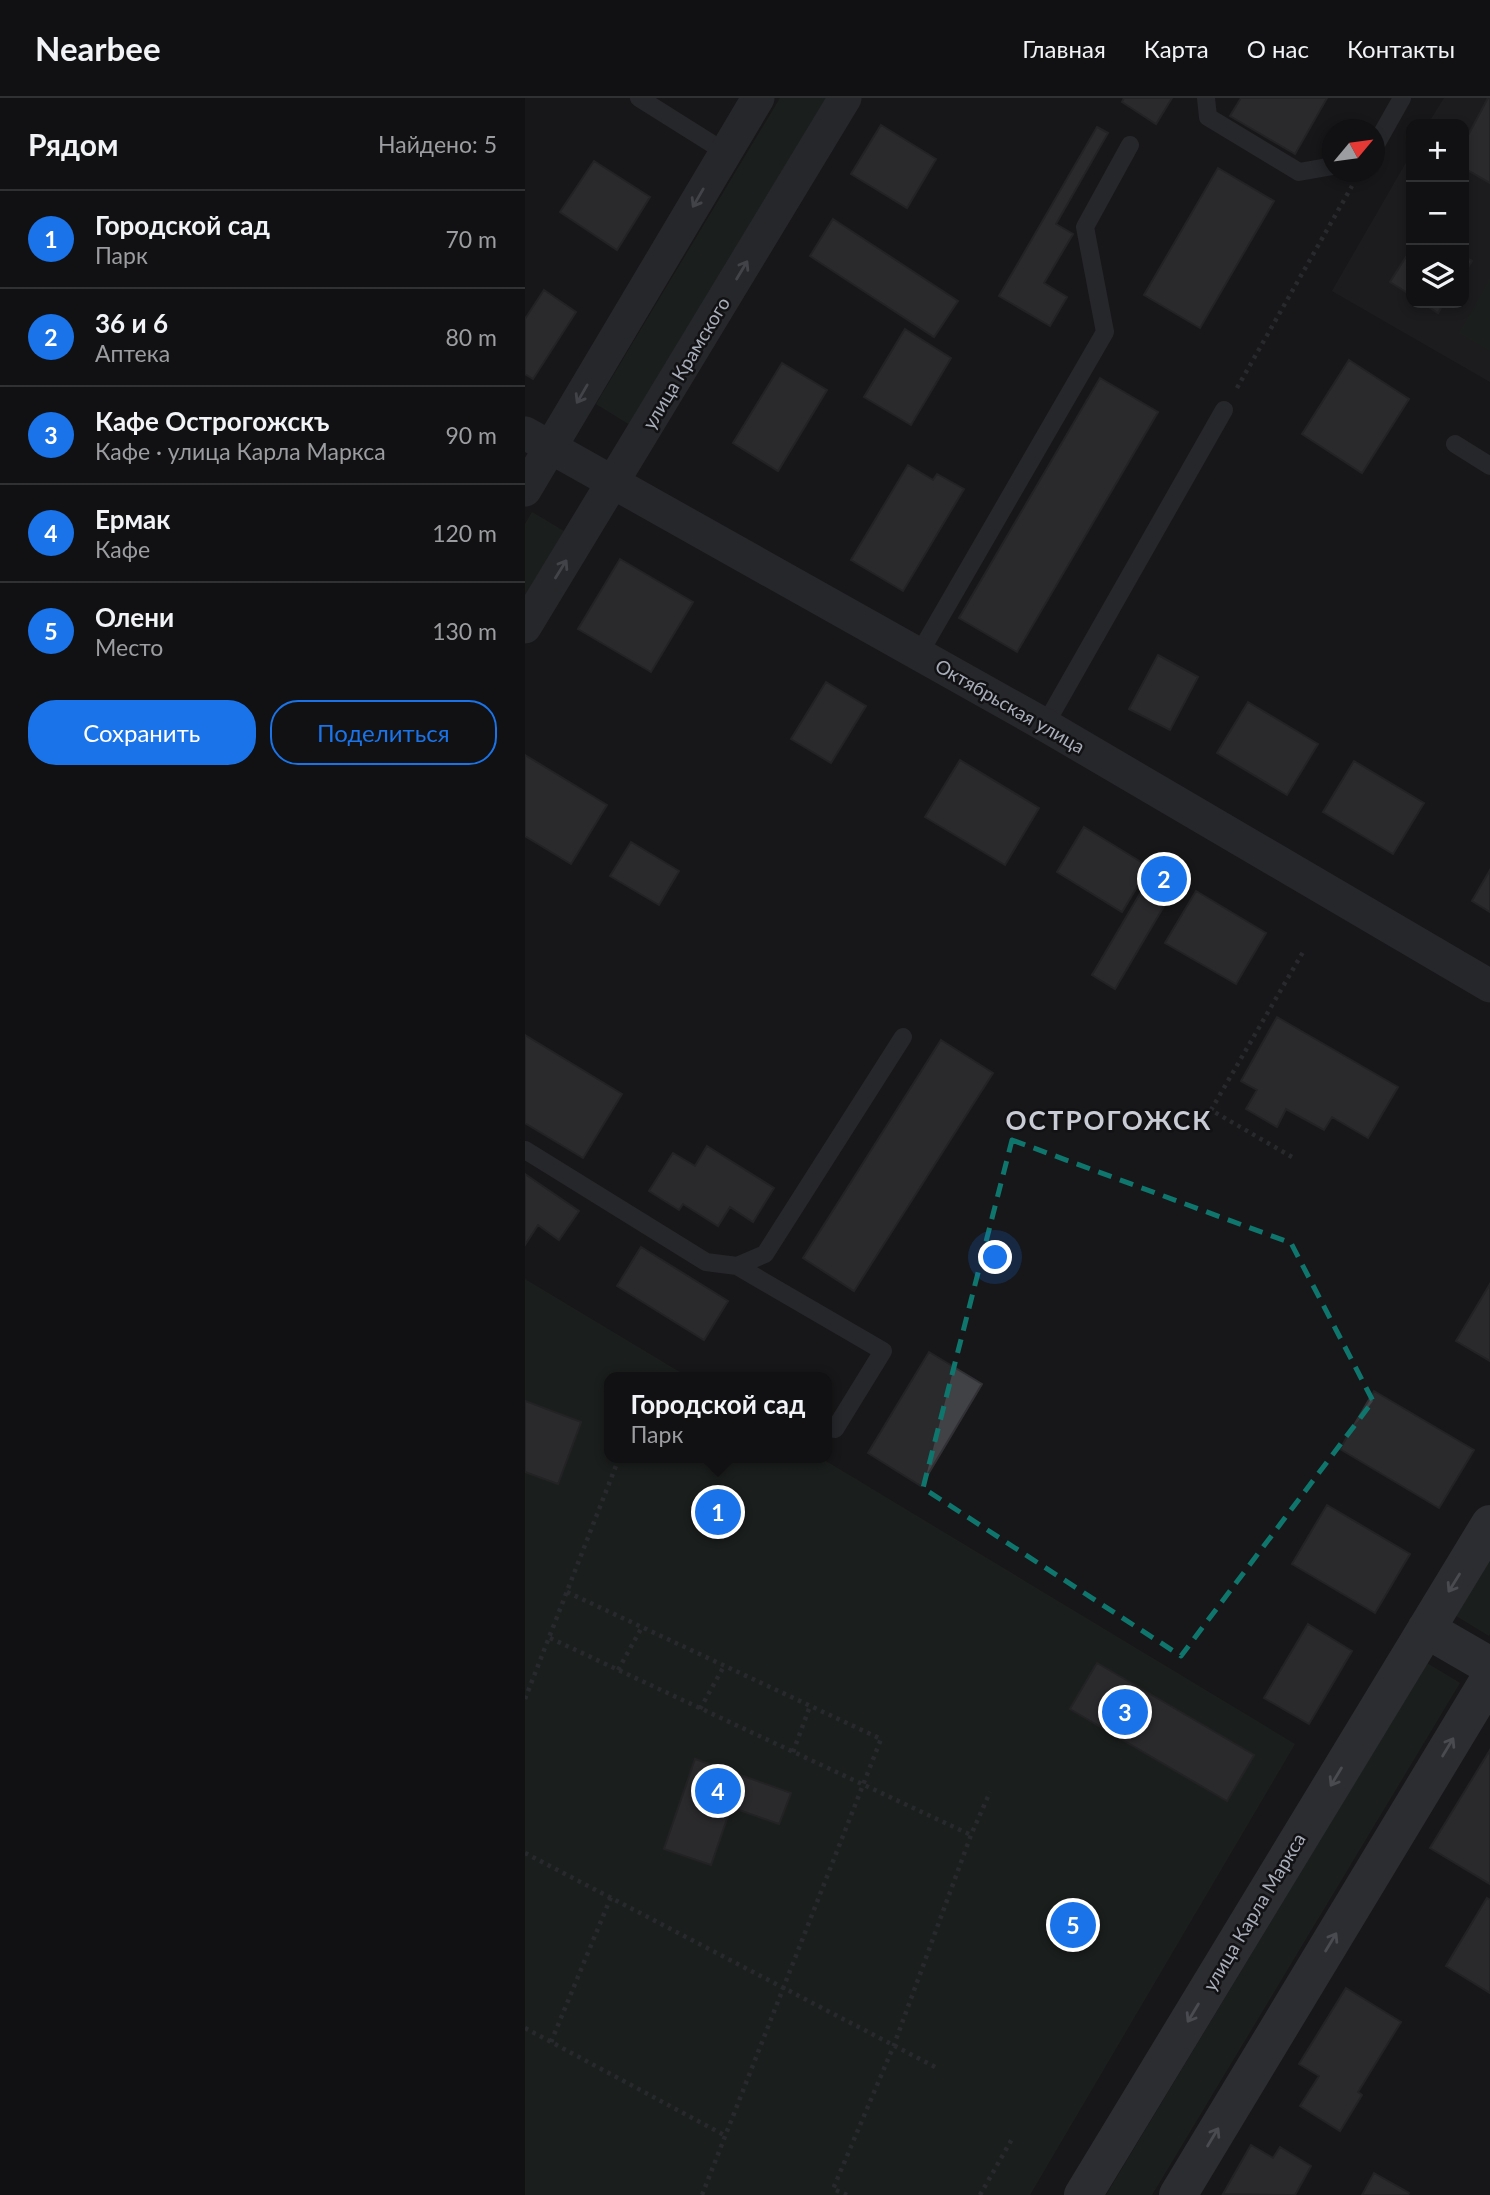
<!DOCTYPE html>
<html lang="ru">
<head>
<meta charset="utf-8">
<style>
	:root { --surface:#111113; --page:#1a1a1c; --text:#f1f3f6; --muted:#9c9da0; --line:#303133; --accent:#1a73e8 }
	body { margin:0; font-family:Lato,sans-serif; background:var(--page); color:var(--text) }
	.controls { position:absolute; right:21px; top:21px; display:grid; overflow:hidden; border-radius:14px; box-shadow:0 4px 10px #0003 }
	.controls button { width:63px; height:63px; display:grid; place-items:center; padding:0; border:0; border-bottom:2px solid var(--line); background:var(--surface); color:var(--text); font:35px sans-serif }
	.compass { position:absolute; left:797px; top:21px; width:63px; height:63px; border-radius:50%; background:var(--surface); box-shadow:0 4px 10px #0003; rotate:61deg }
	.you { position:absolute; left:471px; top:1160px; width:24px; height:24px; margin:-18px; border:5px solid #fff; border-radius:50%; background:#1a73e8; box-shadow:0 0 0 10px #1a73e833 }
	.badge { display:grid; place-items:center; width:46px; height:46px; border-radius:50%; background:var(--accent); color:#fff; font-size:23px; font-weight:700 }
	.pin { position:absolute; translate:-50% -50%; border:4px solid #fff; box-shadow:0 2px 7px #0006 }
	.popup { position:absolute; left:79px; top:1274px; width:228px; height:91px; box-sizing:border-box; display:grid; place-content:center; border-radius:14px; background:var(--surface); filter:drop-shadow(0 2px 5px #0005); font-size:23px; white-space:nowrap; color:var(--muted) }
	.popup b { font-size:26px; color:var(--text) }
	.popup::after { content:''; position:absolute; left:50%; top:100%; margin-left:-14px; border:14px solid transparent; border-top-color:var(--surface) }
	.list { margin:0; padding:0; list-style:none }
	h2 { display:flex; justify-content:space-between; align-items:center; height:91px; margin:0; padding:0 28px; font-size:30px }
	h2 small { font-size:23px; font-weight:400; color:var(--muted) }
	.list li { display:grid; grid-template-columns:46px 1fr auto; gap:21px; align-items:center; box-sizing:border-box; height:98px; padding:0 28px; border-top:2px solid var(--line) }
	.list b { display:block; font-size:26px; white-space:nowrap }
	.list p { margin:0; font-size:23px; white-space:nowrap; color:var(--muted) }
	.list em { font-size:23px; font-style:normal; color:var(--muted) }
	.actions { display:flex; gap:14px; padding:21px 28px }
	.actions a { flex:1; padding:16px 0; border:2px solid var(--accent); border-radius:28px; text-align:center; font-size:24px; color:var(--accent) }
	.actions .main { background:var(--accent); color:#fff }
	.icon { flex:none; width:38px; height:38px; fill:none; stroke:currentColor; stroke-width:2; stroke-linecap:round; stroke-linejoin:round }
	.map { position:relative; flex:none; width:965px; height:2097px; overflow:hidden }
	header { display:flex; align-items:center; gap:42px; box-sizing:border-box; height:98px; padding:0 35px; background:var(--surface); border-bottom:2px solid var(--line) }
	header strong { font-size:33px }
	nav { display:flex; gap:38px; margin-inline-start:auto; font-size:24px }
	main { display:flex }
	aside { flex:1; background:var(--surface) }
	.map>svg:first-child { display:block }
	.built { fill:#232326 }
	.green { fill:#1e2720 }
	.building { fill:#414246; stroke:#313135; stroke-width:2 }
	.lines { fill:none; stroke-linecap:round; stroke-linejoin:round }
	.path { stroke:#3d3f45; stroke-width:4.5; stroke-dasharray:3.5 5; stroke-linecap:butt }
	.service { stroke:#393a40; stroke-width:18 }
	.minor { stroke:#393a40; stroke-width:33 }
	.secondary { stroke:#45474e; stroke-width:38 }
	.oneway { stroke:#767983 }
	.oneway2 { stroke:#858994 }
	.marked { fill:none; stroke:#0f766e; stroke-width:5; stroke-dasharray:14 9; stroke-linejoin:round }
	.labels { text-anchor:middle; stroke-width:5; stroke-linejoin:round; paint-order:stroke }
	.street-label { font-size:19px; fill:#a8adba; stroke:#121214 }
	.district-label { font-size:26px; font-weight:bold; letter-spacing:2px; fill:#c9ccd5; stroke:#121214 }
</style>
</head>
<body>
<header>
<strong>Nearbee</strong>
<nav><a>Главная</a><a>Карта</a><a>О нас</a><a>Контакты</a></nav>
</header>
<main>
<aside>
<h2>Рядом<small>Найдено: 5</small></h2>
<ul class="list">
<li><span class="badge">1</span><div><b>Городской сад</b><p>Парк</p></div><em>70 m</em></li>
<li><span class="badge">2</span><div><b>36 и 6</b><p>Аптека</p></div><em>80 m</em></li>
<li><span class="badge">3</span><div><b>Кафе Острогожскъ</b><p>Кафе · улица Карла Маркса</p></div><em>90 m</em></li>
<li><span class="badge">4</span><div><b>Ермак</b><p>Кафе</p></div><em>120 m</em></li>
<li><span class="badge">5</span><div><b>Олени</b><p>Место</p></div><em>130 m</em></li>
</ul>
<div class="actions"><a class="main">Сохранить</a><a>Поделиться</a></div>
</aside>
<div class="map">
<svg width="965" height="2097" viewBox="0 0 965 2097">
	<rect width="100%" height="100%" fill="#171719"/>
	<path class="built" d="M919 0H965V284L807 193 886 56V205H939V26H903Z"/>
	<path class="green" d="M255 0H302L105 327 71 306Z
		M965 181V253L934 235Z
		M7 414 39 433 0 498V426Z
		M0 1181 163 1279H85V1360H296L770 1646 505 2097H0Z
		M965 1455V1536L964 1538 928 1516Z
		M902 1565 935 1585 627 2097H581Z"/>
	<path class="building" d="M599 0H647L631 26 597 4Z
		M716 0H802L770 56 705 18Z
		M963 0H965V85L939 70V45Z
		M356 27 411 61 382 110 326 76Z
		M572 29 583 35 531 126 548 136 519 185 542 199 525 228 474 198Z
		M69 63 125 99 92 152 35 114Z
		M693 70 749 103 675 230 619 197Z
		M308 121 433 203 409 239 285 158Z
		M886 151V197L865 184Z
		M939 158 947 163 939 175Z
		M19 192 51 214 8 281 0 276V221Z
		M898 205H919L913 215Z
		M380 231 426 260 386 327 339 299Z
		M824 262 884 301 837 375 777 336Z
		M257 265 302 292 253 373 208 345Z
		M575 280 633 314 492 554 434 520Z
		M383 367 408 382 412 376 439 391 378 493 326 462Z
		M95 461 168 504 126 574 53 531Z
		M633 557 673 579 645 632 604 611Z
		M301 584 341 608 306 665 266 641Z
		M723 604 793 646 762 697 692 655Z
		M0 657 82 707 46 766 0 738Z
		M435 662 514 710 480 767 400 719Z
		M829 663 899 705 868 756 798 714Z
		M559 729 624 769 597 814 532 774Z
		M106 744 154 773 134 807 85 778Z
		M629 772 652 786 590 891 567 877Z
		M965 772V814L947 803Z
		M671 793 741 835 711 886 640 845Z
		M752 919 873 989 843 1040 807 1019 799 1032 761 1011 752 1029 721 1011 732 992 716 983Z
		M0 937 97 996 58 1060 0 1025Z
		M416 942 468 975 329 1193 278 1160Z
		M182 1048 249 1090 228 1124 205 1109 193 1128 158 1106 154 1112 124 1093 148 1055 170 1068Z
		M0 1076 54 1113 34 1142 13 1127 0 1147Z
		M116 1149 203 1203 179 1242 92 1188Z
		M965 1186V1263L931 1243Z
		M404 1254 457 1286 396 1388 343 1355Z
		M849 1293 949 1352 914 1410 815 1351Z
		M0 1303 56 1324 33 1386 0 1374Z
		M802 1407 885 1456 850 1515 767 1466Z
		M783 1526 827 1553 784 1626 739 1600Z
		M572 1565 729 1657 702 1703 545 1611Z
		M965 1652V1786L905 1750Z
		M170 1661 266 1695 254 1726 206 1709 186 1767 139 1751Z
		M962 1800 965 1802V1895L921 1868Z
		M821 1890 876 1924 833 1994 837 1997 815 2033 775 2008 794 1978 774 1966Z
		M726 2047 748 2060 755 2049 786 2068 770 2097 698 2096Z
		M849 2075 884 2095 883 2097H837Z"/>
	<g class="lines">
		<path class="path" d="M712 290 827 88
			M767 1059 686 1012 778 854
			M42 1494 356 1641 177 2097
			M25 1540 446 1737
			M93 1572 117 1529
			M0 1601 94 1360
			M175 1611 199 1568
			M268 1654 285 1608
			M0 1755 414 1971
			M0 1930 199 2037
			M26 1944 86 1799
			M322 2097 308 2091 369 1947 446 1737 465 1694
			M455 2097 487 2041"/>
		<path class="service" d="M114 0 200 54
			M681 0 683 19 774 74 808 68
			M850 48 877 0
			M930 346 965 368
			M394 556 580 234 560 129 605 47
			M520 627 699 312
			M0 1052 181 1164 212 1168 240 1156 378 939
			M212 1168 358 1253 310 1331"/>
		<path class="minor" d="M0 335 520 627 965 888
			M0 392 233 0
			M0 529 320 0"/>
		<path class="secondary" d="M901 1531 965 1568
			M558 2097 965 1426
			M653 2097 965 1580"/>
	</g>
	<defs><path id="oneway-shaft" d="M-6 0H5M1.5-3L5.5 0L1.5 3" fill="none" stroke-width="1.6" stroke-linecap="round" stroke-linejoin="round" transform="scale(1.75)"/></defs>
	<g class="oneway">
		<use href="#oneway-shaft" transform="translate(173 100) rotate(120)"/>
		<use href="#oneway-shaft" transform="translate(217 172) rotate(-59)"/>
		<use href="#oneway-shaft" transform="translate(57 296) rotate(120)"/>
		<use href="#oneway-shaft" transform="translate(36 471) rotate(-58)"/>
	</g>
	<g class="oneway2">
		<use href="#oneway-shaft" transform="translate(929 1485) rotate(122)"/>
		<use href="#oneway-shaft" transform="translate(923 1649) rotate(-59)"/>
		<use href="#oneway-shaft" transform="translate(811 1679) rotate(121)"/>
		<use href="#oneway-shaft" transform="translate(806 1844) rotate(-59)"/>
		<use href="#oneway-shaft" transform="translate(668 1915) rotate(121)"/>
		<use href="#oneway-shaft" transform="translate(688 2039) rotate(-59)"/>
	</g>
	<path d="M0 0H965V2097H0ZM487 1042 766 1145 848 1303 656 1558 398 1390Z" fill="#171719" fill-opacity=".55" fill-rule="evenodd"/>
	<path class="marked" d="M487 1042 766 1145 848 1303 656 1558 398 1390Z"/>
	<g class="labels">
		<g class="street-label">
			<text transform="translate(161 265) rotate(-59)" y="7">улица Крамского</text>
			<text transform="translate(485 608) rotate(30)" y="7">Октябрьская улица</text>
			<text transform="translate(729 1814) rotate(-59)" y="7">улица Карла Маркса</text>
		</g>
		<g class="district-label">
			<text x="584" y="1032">ОСТРОГОЖСК</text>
		</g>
	</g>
</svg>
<div class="controls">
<button>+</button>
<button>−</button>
<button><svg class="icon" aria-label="layers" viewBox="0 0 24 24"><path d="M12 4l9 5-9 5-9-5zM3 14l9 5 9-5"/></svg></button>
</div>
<svg class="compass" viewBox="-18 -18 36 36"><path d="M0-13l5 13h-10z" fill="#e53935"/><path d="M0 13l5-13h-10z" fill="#9c9da0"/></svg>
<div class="you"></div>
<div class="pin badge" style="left:193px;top:1414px">1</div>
<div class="popup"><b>Городской сад</b>Парк</div>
<div class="pin badge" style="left:639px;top:781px">2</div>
<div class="pin badge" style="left:600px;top:1614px">3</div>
<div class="pin badge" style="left:193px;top:1693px">4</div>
<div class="pin badge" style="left:548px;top:1827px">5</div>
</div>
</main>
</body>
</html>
